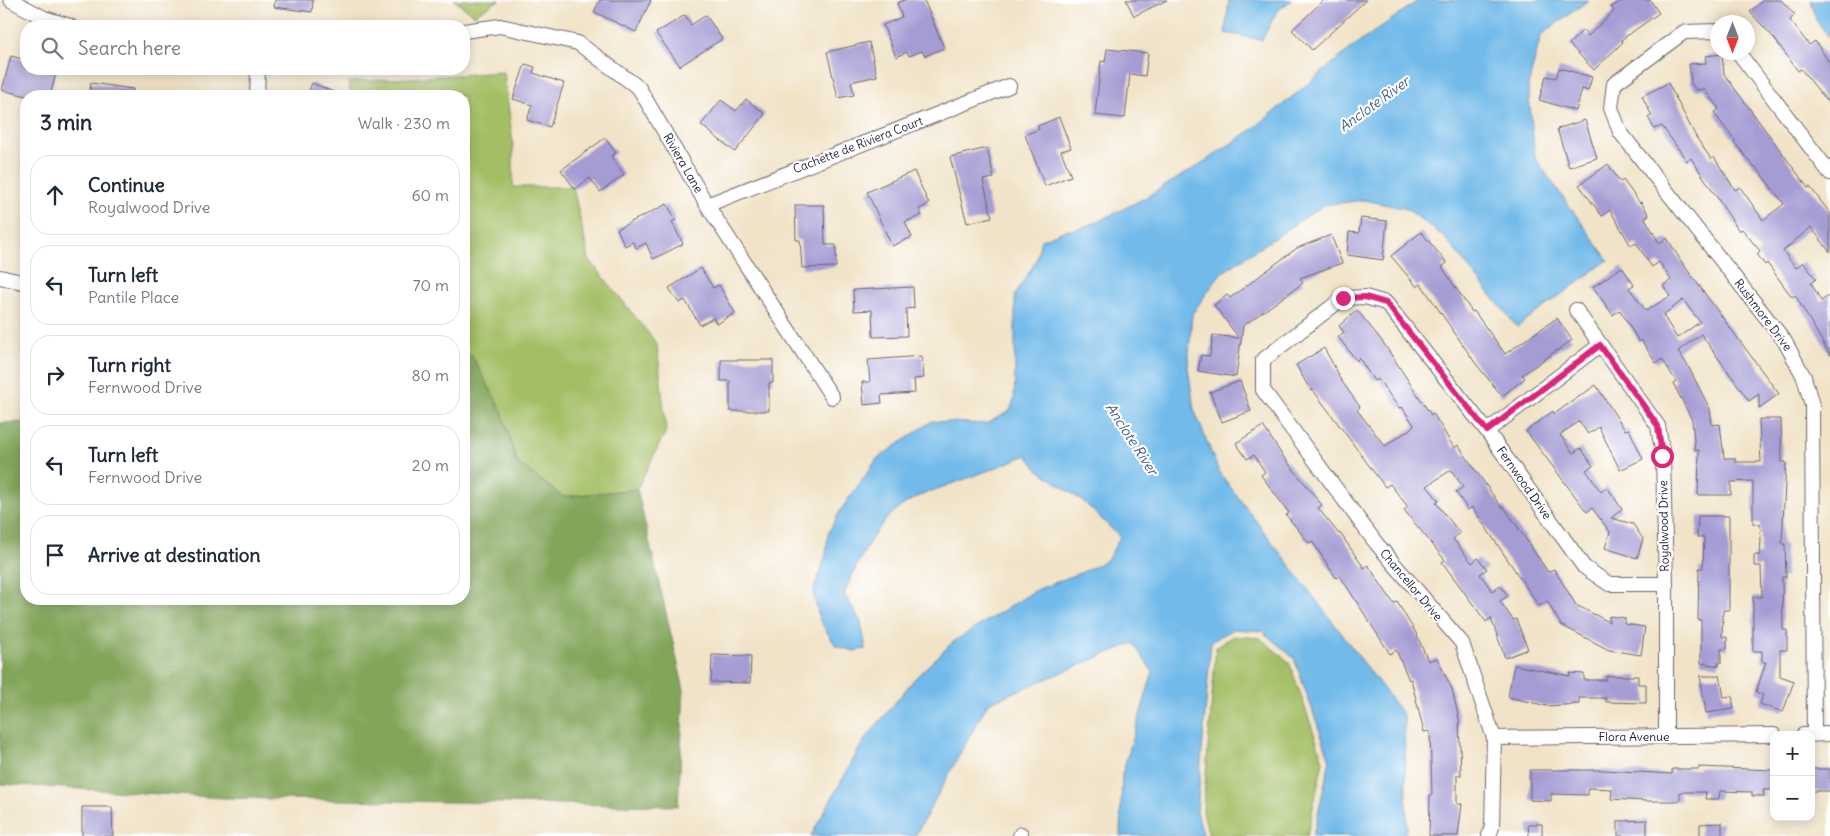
<!DOCTYPE html>
<html lang="en">
<head>
<meta charset="utf-8">
<style>
	:root { --surface:#fff; --page:#f2f2f3; --text:#1f2937; --muted:#747a83; --line:#e0e1e3 }
	body { margin:0; font-family:Delius,sans-serif; background:var(--page); color:var(--text) }
	.controls { position:absolute; right:15px; bottom:15px; display:grid; overflow:hidden; border-radius:10px; box-shadow:0 2px 12px #0003 }
	.controls button { width:45px; height:45px; display:grid; place-items:center; padding:0; border:0; border-bottom:1px solid var(--line); background:var(--surface); color:var(--text); font:25px sans-serif }
	.compass { position:absolute; left:1710px; top:15px; width:45px; height:45px; border-radius:50%; background:var(--surface); box-shadow:0 2px 12px #0003; rotate:180deg }
	.stop { position:absolute; width:15px; height:15px; margin:-11px; border:4px solid #db2777; border-radius:50%; background:#fff }
	.stop.end { background:#db2777; border-color:#fff; box-shadow:0 1px 5px #0008 }
	.list { margin:0; padding:0; list-style:none }
	h2 { display:flex; justify-content:space-between; align-items:center; height:65px; margin:0; padding:0 20px; font-size:21px }
	h2 small { font-size:16px; font-weight:400; color:var(--muted) }
	.list li { display:grid; grid-template-columns:32px 1fr auto; gap:15px; align-items:center; box-sizing:border-box; height:80px; margin:0 10px 10px; padding:0 10px; border:1px solid var(--line); border-radius:20px }
	.list b { display:block; font-size:19px; white-space:nowrap }
	.list p { margin:0; font-size:16px; white-space:nowrap; color:var(--muted) }
	.list em { font-size:16px; font-style:normal; color:var(--muted) }
	.icon { flex:none; width:28px; height:28px; fill:none; stroke:currentColor; stroke-width:2; stroke-linecap:round; stroke-linejoin:round }
	.map { position:relative; flex:none; width:1830px; height:836px; overflow:hidden }
	.search { position:absolute; background:var(--surface); box-shadow:0 2px 12px #0003; left:20px; top:20px; width:450px; height:55px; display:flex; align-items:center; gap:12px; box-sizing:border-box; padding:0 18px; border-radius:20px; color:var(--muted); font-size:19px }
	.panel { position:absolute; background:var(--surface); box-shadow:0 2px 12px #0003; left:20px; top:90px; width:450px; height:515px; border-radius:20px }
	.map>svg:first-child { display:block }
	.green { fill:#a3be64; stroke:#627050 }
	.forest { fill:#82a55a; stroke:#52644a }
	.water { fill:#71bae9; stroke:#4a6e92 }
	.building { fill:#a59cd4; fill-rule:evenodd }
	.lines { fill:none; stroke-linecap:round; stroke-linejoin:round }
	.street-casing { stroke:#6a666c; stroke-width:16 }
	.street { stroke:#fff; stroke-width:14 }
	.route { stroke:#db2777; stroke-width:6 }
	.labels { text-anchor:middle; stroke-width:4.5; stroke-linejoin:round; paint-order:stroke }
	.street-label { font-size:12px; fill:#22223b; stroke:#fff }
	.water-label { font-size:14px; font-style:italic; fill:#425f81; stroke:#fff }
</style>
</head>
<body>
<div class="map">
<svg width="1830" height="836" viewBox="0 0 1830 836">
	<rect width="100%" height="100%" fill="#fff"/>
	<filter id="ink" filterUnits="userSpaceOnUse"><feTurbulence type="fractalNoise" baseFrequency=".02" numOctaves="2"/><feDisplacementMap in="SourceGraphic" scale="10" xChannelSelector="R" yChannelSelector="G"/><feConvolveMatrix kernelMatrix="1 2 1 2 8 2 1 2 1" color-interpolation-filters="sRGB"/></filter>
	<filter id="wash" filterUnits="userSpaceOnUse"><feTurbulence type="fractalNoise" baseFrequency=".0096" numOctaves="4" result="noise"/><feDisplacementMap in="SourceGraphic" scale="20" xChannelSelector="R" yChannelSelector="G"/><feGaussianBlur stdDeviation="1.12" result="paint"/><feColorMatrix in="noise" values="0 0 0 0 0 0 0 0 0 0 0 0 0 0 0 0 0 1.4 0 .05"/><feComposite in="paint" operator="in"/></filter>
	<g filter="url(#wash)">
		<rect width="100%" height="100%" fill="#f1e3c7"/>
		<path class="green" d="M454 0H499L474 15Z
			M504 72 513 144V187H573L589 259 657 344 666 431 637 489 563 497 517 462 502 411 471 355 464 375V96H351L348 82Z
			M1234 636 1260 638 1289 662 1308 716 1323 761 1307 836H1209L1203 811 1216 647Z"/>
		<path class="forest" d="M471 354 502 411 517 462 563 497 637 489 684 690 678 806 225 798 0 784V423L26 422V599H464V375Z"/>
		<path class="water" d="M1229 0H1292L1277 11 1262 40 1225 33Z
			M1419 0H1589L1541 35 1528 86 1535 158 1608 260 1517 327 1444 237 1407 209 1364 200 1324 205 1220 274 1192 314 1188 367 1194 409 1219 472 1404 716 1407 827 1404 836H1313L1330 760 1294 658 1262 631 1233 629 1211 642 1197 811 1203 836H1120L1122 774 1153 672 1133 643 988 703 915 836H811L863 742 916 677 953 642 1036 590 1090 569 1108 559 1120 537 1085 503 1036 468 1027 455C1009 462 991 470 973 476 941 489 906 495 883 523 866 544 855 569 844 594L861 622 866 649 854 651 836 646 820 621 813 592 826 555 828 534 840 511 877 459 932 421 986 424 1010 411 1014 399 1015 372V295L1036 261 1041 240 1066 230H1075L1099 221 1145 198 1196 167 1253 129 1354 46Z
			M1811 0H1830V38L1816 20Z"/>
		<g id="blocks">
			<path class="building" d="M275 0H313L312 12 274 7Z
				M600 0H651L636 32 594 12Z
				M904 0H924L944 48 925 56 922 51 909 56 907 52 896 57 883 25 902 17 897 3Z
				M1126 0H1167L1134 16Z
				M1324 0H1366L1312 50 1292 30Z
				M1623 0H1650L1659 13 1621 40 1623 42 1594 70 1569 44 1583 30 1588 36 1614 11 1611 7Z
				M1763 0H1781L1795 15 1790 20 1809 45 1815 41 1823 53 1830 64V105L1801 69 1798 71 1774 38 1750 12Z
				M685 15 691 25 706 15 722 39 680 66 656 33Z
				M869 42 877 76 851 82 854 95 838 98 827 52Z
				M1107 49 1148 53 1145 76 1130 74 1125 118 1095 115 1101 61 1105 62Z
				M1722 54 1724 74 1808 188 1810 187 1830 213V252L1811 227 1783 251 1796 268 1803 262 1816 279 1811 283 1821 301 1830 295V355L1795 295 1792 297 1767 263 1765 265 1757 254 1760 251 1742 229 1739 231 1691 158 1687 161 1662 126 1654 129 1648 117 1652 116 1642 96 1668 83 1696 137 1711 159 1714 157 1735 190 1740 187 1763 220 1784 204 1755 166 1754 167 1734 142 1735 141 1714 113 1719 109 1704 89 1696 90 1691 83 1689 64 1706 63 1705 56Z
				M11 56 26 60V69H57L50 96H26L2 90Z
				M525 64 535 67 533 73 564 83 550 127 527 120 532 105 513 99Z
				M1559 68 1592 77 1588 91 1582 89 1576 111 1539 100 1546 76 1556 78Z
				M91 83 133 89V96H89Z
				M312 83 343 96H307Z
				M746 99 765 114 735 152 701 125 721 100 736 111Z
				M1059 117 1071 148 1061 151 1071 176 1045 186 1025 135 1039 129 1038 126Z
				M1585 120 1597 158 1569 167 1557 129Z
				M605 138 616 153 611 156 624 175 600 192 590 178 575 189 561 170Z
				M987 148 994 178 983 180 992 217 967 223 950 157Z
				M1608 164 1620 182 1623 180 1640 203 1641 202 1649 215 1645 218 1659 243 1667 238 1683 264 1779 394 1759 408V394L1749 401 1701 334 1678 351 1688 366 1710 409 1712 425 1720 424 1724 458H1735V462H1761L1759 419H1781L1782 462H1786L1782 544H1785L1786 577H1782L1783 630H1787V650H1780V676L1794 681 1783 712 1760 704 1763 695 1756 692 1766 662H1762V651H1753V597H1762L1761 566H1754V555H1760L1761 540 1760 524H1753V481L1731 482V495H1698L1699 450H1695L1692 420 1673 383 1676 381 1662 359 1656 363 1641 340 1639 342 1620 310 1613 315 1593 287 1622 267 1634 285 1629 288 1646 311 1670 296 1663 286 1671 280 1659 262 1652 267 1636 243 1631 246 1610 210 1602 216 1579 185ZM1683 300 1700 322 1677 338 1663 315Z
				M914 171 929 204 919 209 922 215 905 222 912 237 892 246 867 192Z
				M667 204 676 220 672 222 683 244 653 259 646 243 636 248 633 242 625 246 617 229Z
				M795 205H824L825 245H836V267L802 268 800 240H796Z
				M1361 218 1387 221 1383 260 1347 255 1349 232 1359 233Z
				M1421 232 1447 263 1442 267 1472 312 1474 311 1505 354 1557 318 1572 340 1522 375 1525 378 1502 396 1476 364 1421 284 1417 287 1391 256Z
				M1331 235 1342 263 1300 278 1303 283 1243 326 1236 377 1198 371 1201 355 1210 356 1213 335 1239 338 1214 305 1227 295 1230 298 1297 248Z
				M701 268 713 288 719 285 735 313 717 324 713 318 700 325 685 300 679 303 669 288Z
				M913 287 914 308 906 309 907 336 873 337 872 310 854 311 853 290Z
				M1357 310 1382 341 1431 415 1433 413 1454 448 1458 445 1502 508 1504 507 1548 572 1554 569 1576 605 1609 622V616L1625 618 1624 624 1645 627 1641 655 1609 650 1561 625 1547 601 1539 606 1472 507 1468 510 1456 492 1463 487 1451 470 1427 486 1439 501 1436 503 1460 533 1453 539 1472 563 1478 558 1487 569 1480 574 1492 591 1500 585 1508 596 1500 601 1513 620 1516 619 1528 649 1505 658 1491 618 1486 622 1442 562 1445 560 1404 510 1408 507 1390 484 1385 487 1313 390 1311 391 1296 365 1324 348 1339 375 1338 376 1360 407 1357 410 1385 446 1409 430 1414 425 1402 407 1399 408 1378 379 1374 381 1359 358 1357 361 1338 337 1344 332 1339 326Z
				M922 356 924 378 914 379 915 393 881 395 882 403 864 405 862 382H870L868 360Z
				M721 360H773V383H769V411H730V381H721Z
				M1240 381 1251 411 1222 422 1210 392Z
				M1596 385 1625 430 1629 429 1643 459 1620 470 1599 427 1588 434 1579 421 1560 435 1573 453 1581 448 1593 466 1586 470 1601 492 1607 487 1622 509 1611 518 1633 524 1643 539 1637 558 1605 548 1610 532 1592 508 1587 512 1526 431 1553 411 1554 414Z
				M1263 426 1282 455 1322 505 1318 508 1339 534 1340 533 1364 568 1368 565 1394 604 1397 602 1416 633 1428 661 1437 658 1452 689 1459 719 1461 775H1457V804H1462L1458 836H1429L1430 795H1432L1430 731 1424 732 1411 679 1409 680 1396 650 1390 654 1340 576 1336 578 1312 541 1309 543 1286 515 1289 513 1261 475 1265 472 1254 455 1247 459 1236 443Z
				M1698 516H1729V610H1723L1722 637H1727V649H1721V663H1718L1719 666 1701 663V620H1698L1699 568H1703L1704 537H1697Z
				M712 655 751 656 750 683 711 682Z
				M1514 665 1570 676V673L1584 674V680H1606V676H1638V684H1646V703L1606 702V698H1579V704L1547 706 1508 697Z
				M1700 676H1720L1724 697 1732 696 1734 709 1706 713Z
				M1699 767 1773 770 1774 790H1763L1764 796H1752V792L1720 791 1719 799H1705L1706 792H1680V801H1646L1611 799 1612 789 1588 788V795L1551 794V801L1530 800V770H1604L1672 774V769H1699Z
				M1811 769H1830V791H1811Z
				M82 807H112L113 836H82Z
				M1647 820V836H1618V821Z
				M1722 823V836H1700V824Z
				M1528 824H1542V836H1529Z"/>
		</g>
	</g>
	<g filter="url(#ink)">
		<use href="#blocks" fill-opacity="0" stroke="#6a666c" stroke-width="1"/>
		<g class="lines">
			<g class="street-casing">
				<path id="street" d="M11 0 44 18 70 26
					M464 31 500 26 578 43 639 88 707 205 832 397
					M1718 31 1684 32 1614 84 1611 108 1620 132 1784 340 1804 377 1812 405 1814 735
					M1738 52 1830 173
					M257 96 258 69
					M707 205 1009 86
					M0 277 26 283
					M1576 310 1658 426 1663 456 1666 584V737
					M1487 431 1600 345
					M1803 735 1830 734
					M1494 738 1774 735
					M1020 836 1021 834
					M1489 836 1492 827 1494 738 1462 643 1376 543 1263 390V360L1343 298 1365 297 1386 303 1487 431 1584 567 1609 584H1666"/>
			</g>
			<use href="#street" class="street"/>
		</g>
	</g>
	<g class="lines" filter="url(#ink)">
		<path class="route" d="M1343 298 1365 297 1386 303 1487 431 1600 345 1658 426 1662 456"/>
	</g>
	<g class="labels">
		<g class="street-label">
			<text transform="translate(858 145) rotate(-21)" y="4">Cachette de Riviera Court</text>
			<text transform="translate(683 163) rotate(60)" y="4">Riviera Lane</text>
			<text transform="translate(1763 315) rotate(53)" y="4">Rushmore Drive</text>
			<text transform="translate(1524 483) rotate(55)" y="4">Fernwood Drive</text>
			<text transform="translate(1664 526) rotate(-91)" y="4">Royalwood Drive</text>
			<text transform="translate(1411 585) rotate(50)" y="4">Chancellor Drive</text>
			<text x="1634" y="741">Flora Avenue</text>
		</g>
		<g class="water-label">
			<text transform="translate(1374 104) rotate(-36)" y="5">Anclote River</text>
			<text transform="translate(1132 439) rotate(57)" y="5">Anclote River</text>
		</g>
	</g>
</svg>
<div class="controls">
<button>+</button>
<button>−</button>
</div>
<svg class="compass" viewBox="-18 -18 36 36"><path d="M0-13l5 13h-10z" fill="#e53935"/><path d="M0 13l5-13h-10z" fill="#747a83"/></svg>
<div class="stop" style="left:1662px;top:456px"></div>
<div class="stop end" style="left:1343px;top:298px"></div>
<div class="search"><svg class="icon" aria-label="search" viewBox="0 0 24 24"><circle cx="10" cy="10" r="6"/><path d="M15 15l6 6"/></svg>Search here</div>
<section class="panel">
<h2>3 min<small>Walk · 230 m</small></h2>
<ul class="list">
<li><svg class="icon" aria-label="ahead" viewBox="0 0 24 24"><path d="M12 20V5M6 11l6-6 6 6"/></svg><div><b>Continue</b><p>Royalwood Drive</p></div><em>60 m</em></li>
<li><svg class="icon" aria-label="left" viewBox="0 0 24 24"><path d="M17 20v-9H6M10 6l-5 5 5 5"/></svg><div><b>Turn left</b><p>Pantile Place</p></div><em>70 m</em></li>
<li><svg class="icon" aria-label="right" viewBox="0 0 24 24"><path d="M7 20v-9h11M14 6l5 5-5 5"/></svg><div><b>Turn right</b><p>Fernwood Drive</p></div><em>80 m</em></li>
<li><svg class="icon" aria-label="left" viewBox="0 0 24 24"><path d="M17 20v-9H6M10 6l-5 5 5 5"/></svg><div><b>Turn left</b><p>Fernwood Drive</p></div><em>20 m</em></li>
<li><svg class="icon" aria-label="arrive" viewBox="0 0 24 24"><path d="M6 21V4h12l-3 4 3 4H6"/></svg><div><b>Arrive at destination</b></div></li>
</ul>
</section>
</div>
</body>
</html>
